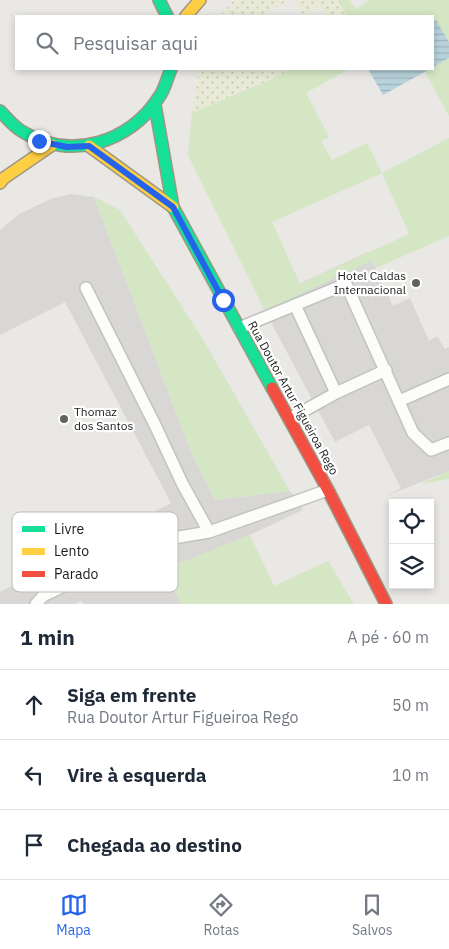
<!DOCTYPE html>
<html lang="pt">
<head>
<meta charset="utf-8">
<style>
	:root { --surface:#fff; --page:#f2f2f3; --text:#1f2937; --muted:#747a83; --line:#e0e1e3; --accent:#2563eb }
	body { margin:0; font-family:"IBM Plex Sans",sans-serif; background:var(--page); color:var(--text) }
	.controls { position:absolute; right:15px; bottom:15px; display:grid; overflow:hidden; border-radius:0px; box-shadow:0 2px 8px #0003 }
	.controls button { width:45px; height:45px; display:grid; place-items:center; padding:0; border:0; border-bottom:1px solid var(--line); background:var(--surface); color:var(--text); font:25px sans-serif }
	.stop { position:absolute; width:15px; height:15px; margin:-11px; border:4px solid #2563eb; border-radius:50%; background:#fff }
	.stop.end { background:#2563eb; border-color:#fff; box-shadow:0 1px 5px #0008 }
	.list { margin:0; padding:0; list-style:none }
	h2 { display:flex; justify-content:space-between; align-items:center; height:65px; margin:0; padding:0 20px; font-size:21px }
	h2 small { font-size:16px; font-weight:400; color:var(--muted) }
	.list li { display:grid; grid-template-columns:32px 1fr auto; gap:15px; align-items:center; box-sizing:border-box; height:70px; padding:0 20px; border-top:1px solid var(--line) }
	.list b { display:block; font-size:19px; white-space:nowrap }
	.list p { margin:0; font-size:16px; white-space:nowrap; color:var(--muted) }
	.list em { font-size:16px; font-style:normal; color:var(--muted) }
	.icon { flex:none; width:28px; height:28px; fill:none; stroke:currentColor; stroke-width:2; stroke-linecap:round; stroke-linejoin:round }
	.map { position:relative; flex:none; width:449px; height:604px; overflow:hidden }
	.search { position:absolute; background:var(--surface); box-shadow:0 2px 8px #0003; left:15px; right:15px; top:15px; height:55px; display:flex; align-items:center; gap:12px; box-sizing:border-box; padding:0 18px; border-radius:0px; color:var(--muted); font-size:19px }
	.sheet { height:275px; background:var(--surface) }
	nav { display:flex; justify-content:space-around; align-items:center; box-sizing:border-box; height:70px; border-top:1px solid var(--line); background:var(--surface); font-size:14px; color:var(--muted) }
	nav a { display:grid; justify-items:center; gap:2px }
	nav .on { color:var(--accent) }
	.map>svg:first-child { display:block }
	.residential { fill:#d8d7d5 }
	.farmland { fill:url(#farmland-dots) }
	.grass { fill:#d4e6c4; fill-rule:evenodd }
	.water { fill:url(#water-rules) }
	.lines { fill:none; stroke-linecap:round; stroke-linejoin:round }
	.lane-casing { stroke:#c2c2c0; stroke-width:14 }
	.fast-casing { stroke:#9e9783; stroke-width:14 }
	.slow-casing { stroke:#9e9783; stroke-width:14 }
	.jam-casing { stroke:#9e9783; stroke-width:14 }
	.lane { stroke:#fcfcfb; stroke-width:11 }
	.fast { stroke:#16e098; stroke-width:11 }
	.slow { stroke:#ffcf43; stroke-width:11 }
	.jam { stroke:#f24e42; stroke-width:11 }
	.route { stroke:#2563eb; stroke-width:6 }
	.poi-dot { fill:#636361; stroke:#fff; stroke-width:2 }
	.labels { text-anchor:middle; stroke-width:4.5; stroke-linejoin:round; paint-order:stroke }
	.poi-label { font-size:12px; fill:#1b1b1b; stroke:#fff; text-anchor:end }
	.street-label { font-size:12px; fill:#1b1b1b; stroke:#fff }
	.key { fill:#fff; stroke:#bbb; stroke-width:1 }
	.key-label { font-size:14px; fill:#1b1b1b }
</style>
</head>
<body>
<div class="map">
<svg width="449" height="604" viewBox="0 0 449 604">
	<defs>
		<pattern id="farmland-dots" width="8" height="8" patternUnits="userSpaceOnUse" patternTransform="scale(1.25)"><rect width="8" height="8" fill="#e8ead7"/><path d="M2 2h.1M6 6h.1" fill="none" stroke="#c6c8b8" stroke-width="1.8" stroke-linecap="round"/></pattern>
		<pattern id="water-rules" width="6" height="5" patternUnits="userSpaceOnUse" patternTransform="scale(1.25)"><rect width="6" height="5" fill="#b8d2dc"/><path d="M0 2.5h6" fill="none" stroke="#9eb4bc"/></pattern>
	</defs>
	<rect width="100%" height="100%" fill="#e9e8e4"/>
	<path class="residential" d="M70 194 94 197 191 452 215 500 290 491 303 510 250 535 166 569 181 604H84L81 601 76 604H0V592L171 503 65 302 0 335V230L19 214 51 199Z
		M368 252 393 306 410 298 429 341 437 336 445 349 449 347V471L386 496 401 488 369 425 335 442 260 302Z"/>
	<path class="farmland" d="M234 0H289L262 16H220Z
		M294 0H337L347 16H326L320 5 304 16Z
		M199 69H290L272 79 192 113Z"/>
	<path class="grass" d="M337 0H350L356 9 370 0H449V42L436 20 433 22V16H347Z
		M449 58V116L425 72 433 69V67Z
		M290 69H349L306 93 329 137 321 141 332 160 367 143 382 173 449 138V236L376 268 371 261 265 311 188 155 192 113 272 79ZM382 173 409 234 300 284 272 222Z
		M94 197 120 210 204 341 290 491 215 500 191 452Z
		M449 471V479L421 484Z
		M250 535 274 586 328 561 354 604H181L165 569Z"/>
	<path class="water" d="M436 20 449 42V58L433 67V22Z
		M368 69H430L383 95Z"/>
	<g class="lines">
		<g class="lane-casing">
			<path id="lane" d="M86 288 155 425 182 483 209 532 328 490
				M295 305 336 393
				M239 328 346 284 413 433 431 450 449 443
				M399 401 449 379
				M289 419 336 393 386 370
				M36 604 43 596 113 562 173 538 209 532"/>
		</g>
		<g class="fast-casing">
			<path id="fast" d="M159 0 167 16
				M155 105 173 207 272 388
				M0 111C7 118 14 127 23 132 71 161 130 143 159 97 165 89 167 78 171 69"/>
		</g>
		<g class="slow-casing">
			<path id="slow" d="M186 16 200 0
				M89 146 173 207
				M0 183 4 178 52 145"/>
		</g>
		<g class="jam-casing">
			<path id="jam" d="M272 388 328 490 386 604"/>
		</g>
		<use href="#lane" class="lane"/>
		<use href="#fast" class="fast"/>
		<use href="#slow" class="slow"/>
		<use href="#jam" class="jam"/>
	</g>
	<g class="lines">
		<path class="route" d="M39 141 67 147 89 146 173 207 223 300"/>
	</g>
	<g class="poi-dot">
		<circle cx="416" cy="283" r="5"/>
		<circle cx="64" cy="419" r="5"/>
	</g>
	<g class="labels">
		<g class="poi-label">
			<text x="406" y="280">Hotel Caldas<tspan x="406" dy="14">Internacional</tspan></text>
			<text x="74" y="416" text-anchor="start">Thomaz<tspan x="74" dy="14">dos Santos</tspan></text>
		</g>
		<g class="street-label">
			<text transform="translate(293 398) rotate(61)" y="4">Rua Doutor Artur Figueiroa Rego</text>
		</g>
	</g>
	<rect x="12" y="512" width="166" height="80" rx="8" class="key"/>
	<rect x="22" y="526" width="23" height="6" fill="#16e098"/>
	<rect x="22" y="548" width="23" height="7" fill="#ffcf43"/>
	<rect x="22" y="571" width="23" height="6" fill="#f24e42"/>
	<g class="key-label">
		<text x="54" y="534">Livre</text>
		<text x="54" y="556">Lento</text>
		<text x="54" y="579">Parado</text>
	</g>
</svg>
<div class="controls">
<button><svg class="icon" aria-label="locate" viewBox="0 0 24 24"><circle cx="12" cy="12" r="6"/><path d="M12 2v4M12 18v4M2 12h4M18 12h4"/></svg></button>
<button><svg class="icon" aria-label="layers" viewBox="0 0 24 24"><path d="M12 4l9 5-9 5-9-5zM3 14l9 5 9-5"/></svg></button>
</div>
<div class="stop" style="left:223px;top:300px"></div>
<div class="stop end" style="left:39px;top:141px"></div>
<div class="search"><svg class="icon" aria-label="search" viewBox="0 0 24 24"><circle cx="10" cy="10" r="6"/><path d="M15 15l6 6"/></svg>Pesquisar aqui</div>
</div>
<section class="sheet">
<h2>1 min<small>A pé · 60 m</small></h2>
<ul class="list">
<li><svg class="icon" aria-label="ahead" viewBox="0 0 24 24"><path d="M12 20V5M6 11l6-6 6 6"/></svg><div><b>Siga em frente</b><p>Rua Doutor Artur Figueiroa Rego</p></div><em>50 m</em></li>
<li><svg class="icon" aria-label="left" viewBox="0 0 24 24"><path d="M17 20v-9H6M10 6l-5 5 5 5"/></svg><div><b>Vire à esquerda</b></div><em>10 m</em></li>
<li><svg class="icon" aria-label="arrive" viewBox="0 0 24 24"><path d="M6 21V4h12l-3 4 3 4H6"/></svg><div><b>Chegada ao destino</b></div></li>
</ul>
</section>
<nav>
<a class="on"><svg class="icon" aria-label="map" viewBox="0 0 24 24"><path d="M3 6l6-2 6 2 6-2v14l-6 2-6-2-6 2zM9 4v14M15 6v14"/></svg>Mapa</a>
<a><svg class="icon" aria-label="directions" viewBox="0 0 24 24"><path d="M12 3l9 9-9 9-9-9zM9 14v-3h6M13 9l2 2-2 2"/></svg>Rotas</a>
<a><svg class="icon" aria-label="saved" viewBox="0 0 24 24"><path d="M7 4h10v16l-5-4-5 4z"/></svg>Salvos</a>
</nav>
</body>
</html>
